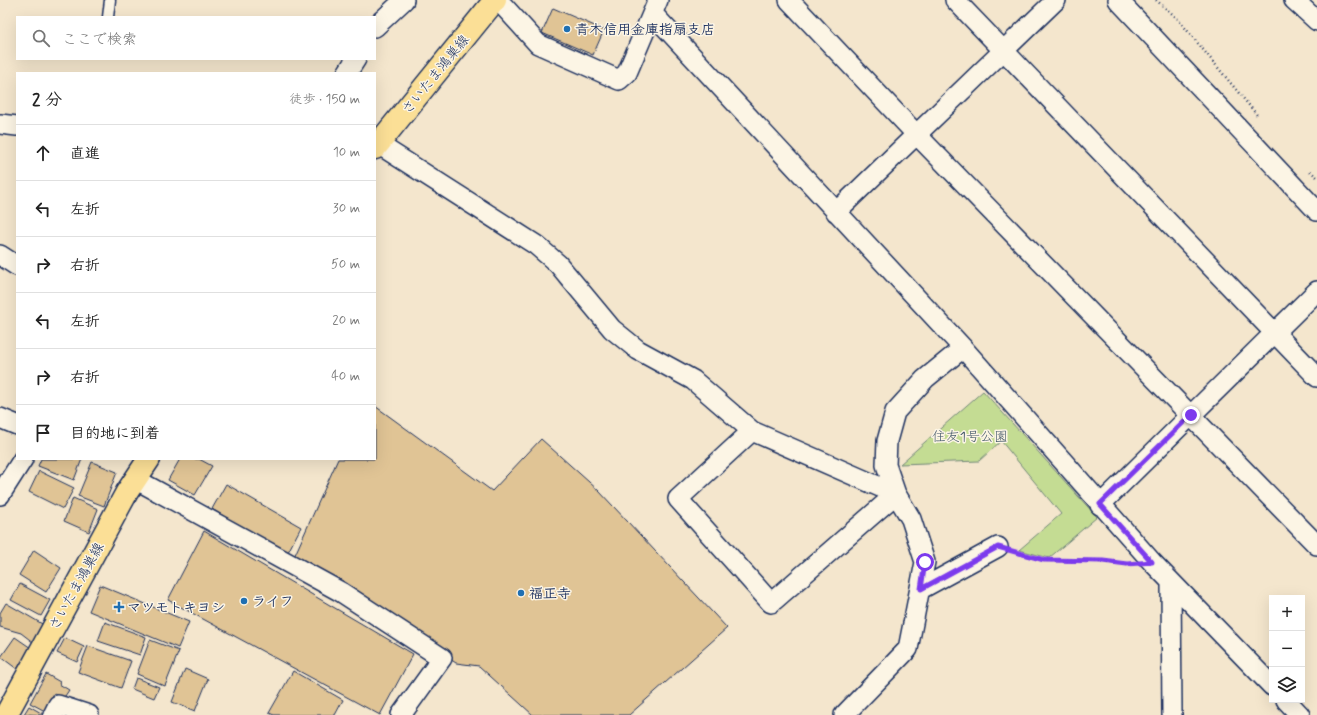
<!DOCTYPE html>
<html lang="ja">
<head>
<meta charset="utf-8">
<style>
	:root { --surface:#fff; --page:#f6f6f6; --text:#222; --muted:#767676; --line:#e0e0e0 }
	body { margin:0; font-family:Mynerve,"Klee One",sans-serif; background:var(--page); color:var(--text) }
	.controls { position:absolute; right:12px; bottom:12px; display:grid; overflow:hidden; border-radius:0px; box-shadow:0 4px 16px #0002 }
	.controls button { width:36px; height:36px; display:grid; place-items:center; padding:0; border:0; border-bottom:1px solid var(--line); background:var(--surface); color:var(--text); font:20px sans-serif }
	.stop { position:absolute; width:12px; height:12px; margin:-9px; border:3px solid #7c3aed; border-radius:50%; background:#fff }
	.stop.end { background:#7c3aed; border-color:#fff; box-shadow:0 1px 4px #0008 }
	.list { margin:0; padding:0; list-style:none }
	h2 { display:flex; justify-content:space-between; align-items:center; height:52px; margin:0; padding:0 16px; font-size:17px }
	h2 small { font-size:13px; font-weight:400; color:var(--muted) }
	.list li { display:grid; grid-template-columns:26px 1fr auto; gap:12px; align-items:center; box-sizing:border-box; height:56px; padding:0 16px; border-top:1px solid var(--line) }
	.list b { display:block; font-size:15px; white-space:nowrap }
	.list em { font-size:13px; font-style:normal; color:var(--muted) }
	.icon { flex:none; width:22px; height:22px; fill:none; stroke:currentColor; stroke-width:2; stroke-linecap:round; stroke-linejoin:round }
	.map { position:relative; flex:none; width:1317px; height:715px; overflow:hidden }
	.search { position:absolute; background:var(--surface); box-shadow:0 4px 16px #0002; left:16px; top:16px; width:360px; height:44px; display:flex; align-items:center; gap:10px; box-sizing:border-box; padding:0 14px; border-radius:0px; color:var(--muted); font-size:15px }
	.panel { position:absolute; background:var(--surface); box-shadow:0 4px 16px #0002; left:16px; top:72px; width:360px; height:388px; border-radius:0px }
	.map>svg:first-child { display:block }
	.green { fill:#c4dc93; stroke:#708678 }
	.building { fill:#e0c495; stroke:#1b2f5e }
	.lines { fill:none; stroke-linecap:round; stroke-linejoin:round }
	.service-casing { stroke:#1b2f5e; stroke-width:13 }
	.minor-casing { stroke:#1b2f5e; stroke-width:22 }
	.primary-casing { stroke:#1b2f5e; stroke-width:25 }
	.path { stroke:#1b2f5e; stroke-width:2.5; stroke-dasharray:1 3; stroke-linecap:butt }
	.service { stroke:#fcf5e5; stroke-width:10 }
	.minor { stroke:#fcf5e5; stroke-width:19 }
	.primary { stroke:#fbdf96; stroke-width:22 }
	.route { stroke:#7c3aed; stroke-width:5 }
	.poi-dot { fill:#1f6fb2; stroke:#fcf5e5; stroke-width:1.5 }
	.labels { text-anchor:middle; stroke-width:3; stroke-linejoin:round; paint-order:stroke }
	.poi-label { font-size:14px; font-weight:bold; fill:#1b2f5e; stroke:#fcf5e5; text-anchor:start }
	.street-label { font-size:14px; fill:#1b2f5e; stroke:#fcf5e5 }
	.park-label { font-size:14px; fill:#455a6b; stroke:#fcf5e5 }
</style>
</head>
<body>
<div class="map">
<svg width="1317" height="715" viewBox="0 0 1317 715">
	<rect width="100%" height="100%" fill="#f4e6cd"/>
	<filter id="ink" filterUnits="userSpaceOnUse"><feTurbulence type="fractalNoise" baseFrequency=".025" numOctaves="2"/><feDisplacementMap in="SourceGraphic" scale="8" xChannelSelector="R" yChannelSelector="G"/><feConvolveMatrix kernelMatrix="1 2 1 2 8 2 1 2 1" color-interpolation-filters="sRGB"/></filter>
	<g filter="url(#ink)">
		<path class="green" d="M983 391 1097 517 1049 558 1019 550 1061 514 1001 441 979 461 900 464Z"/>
		<path class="building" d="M553 8 604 30 593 55 542 33Z
			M375 406 492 491 541 439 599 491 727 628 629 715H533L479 666 456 663 294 557 338 459H375Z
			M41 459H82L74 480 38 466Z
			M180 459H199L212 466 195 495 168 480Z
			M92 462 117 472 104 506 78 496Z
			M39 471 74 488 63 509 29 492Z
			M226 484 301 527 287 554 212 509Z
			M73 498 98 509 89 532 64 521Z
			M204 531 413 654 380 715 168 600Z
			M34 550 61 568 46 592 19 575Z
			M20 584 50 600 41 616 11 600Z
			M100 585 189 622 178 648 89 611Z
			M6 603 44 625 34 643 21 633 0 627V613Z
			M105 622 146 637 140 655 98 641Z
			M15 637 31 648 17 669 1 657Z
			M65 638 84 647 77 662 57 653Z
			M150 640 179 651 165 686 137 674Z
			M88 646 131 661 121 688 78 672Z
			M185 669 208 679 195 711 172 702Z
			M293 671 343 700 335 715H274L269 713Z
			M46 674 60 682 59 684 69 690 63 699 54 693 45 711 30 703Z
			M136 678 159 687 154 698 132 689Z
			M29 706 43 714V715L24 714Z"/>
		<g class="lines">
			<g class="service-casing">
				<path id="service" d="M108 17 110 0"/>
			</g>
			<g class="minor-casing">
				<path id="minor" d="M498 0 538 44 619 80 627 73 658 0
					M789 0 916 134 1317 545
					M955 0 1317 377
					M1118 0 1317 211
					M1294 0 1317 21
					M653 14 963 348 1152 562 1272 686
					M375 27 404 0
					M347 73 356 59
					M0 124 17 126
					M378 144 536 245 558 264 612 329 638 350 693 380 752 431 896 494 911 519 925 562 908 649 844 715
					M836 212 1056 0
					M0 255 17 266
					M0 418 17 425
					M752 431 678 499 771 603 896 494 886 465 887 441 895 412 925 379 963 348
					M135 479 341 592 442 658 401 715
					M0 495 23 459
					M1100 505 1317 291
					M1171 583 1172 715
					M921 589 998 547
					M1286 700 1300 715
					M53 715 58 705 89 715"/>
			</g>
			<g class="primary-casing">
				<path id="primary" d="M375 148 495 0
					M6 715 127 492 149 459"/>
			</g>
			<path class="path" d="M1156 0 1177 18 1257 115
				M1310 171 1317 177
				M1016 552 1044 560 1103 561 1127 564"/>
			<use href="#service" class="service"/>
			<use href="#minor" class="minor"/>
			<use href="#primary" class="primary"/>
		</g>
	</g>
	<g class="lines" filter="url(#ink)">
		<path class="route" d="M925 562 921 589 998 547 1044 560 1103 561 1127 564 1152 562 1100 504 1191 415"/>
	</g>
	<g class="poi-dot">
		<circle cx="567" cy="29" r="4"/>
		<circle cx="521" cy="593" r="4"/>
		<circle cx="244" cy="601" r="4"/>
		<path d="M117 601h4v4h4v4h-4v4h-4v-4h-4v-4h4z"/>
	</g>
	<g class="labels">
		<g class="poi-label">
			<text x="575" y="34">青木信用金庫指扇支店</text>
			<text x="529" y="598">福正寺</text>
			<text x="252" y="606">ライフ</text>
			<text x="127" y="612">マツモトキヨシ</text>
		</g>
		<g class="street-label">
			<text transform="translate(435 74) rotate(-51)" y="5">さいたま鴻巣線</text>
			<text transform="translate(76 586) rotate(-61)" y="5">さいたま鴻巣線</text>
		</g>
		<g class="park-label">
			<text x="970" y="441">住友1号公園</text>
		</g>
	</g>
</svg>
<div class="controls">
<button>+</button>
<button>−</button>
<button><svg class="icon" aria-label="layers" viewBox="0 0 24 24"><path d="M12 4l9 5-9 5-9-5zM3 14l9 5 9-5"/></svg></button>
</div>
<div class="stop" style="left:925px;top:562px"></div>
<div class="stop end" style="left:1191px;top:415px"></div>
<div class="search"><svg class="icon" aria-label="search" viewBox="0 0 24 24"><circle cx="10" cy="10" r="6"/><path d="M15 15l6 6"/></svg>ここで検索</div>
<section class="panel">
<h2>2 分<small>徒歩 · 150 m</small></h2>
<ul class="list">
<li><svg class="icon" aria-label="ahead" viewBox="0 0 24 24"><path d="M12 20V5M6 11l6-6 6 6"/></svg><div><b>直進</b></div><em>10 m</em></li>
<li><svg class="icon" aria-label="left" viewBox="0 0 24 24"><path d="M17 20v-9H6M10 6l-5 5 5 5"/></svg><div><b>左折</b></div><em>30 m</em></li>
<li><svg class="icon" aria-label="right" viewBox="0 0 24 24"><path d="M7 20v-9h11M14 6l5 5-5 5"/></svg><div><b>右折</b></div><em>50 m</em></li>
<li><svg class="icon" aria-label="left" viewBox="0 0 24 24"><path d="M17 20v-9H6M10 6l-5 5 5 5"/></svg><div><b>左折</b></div><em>20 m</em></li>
<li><svg class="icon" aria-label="right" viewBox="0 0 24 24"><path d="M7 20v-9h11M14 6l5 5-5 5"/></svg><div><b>右折</b></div><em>40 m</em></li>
<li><svg class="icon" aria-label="arrive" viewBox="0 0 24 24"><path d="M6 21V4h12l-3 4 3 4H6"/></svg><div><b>目的地に到着</b></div></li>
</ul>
</section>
</div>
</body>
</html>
